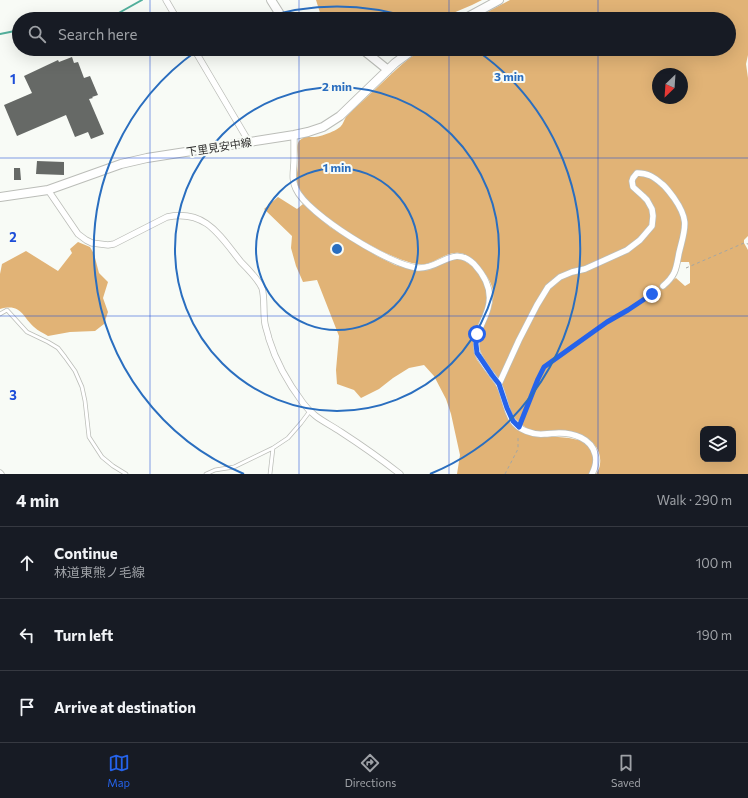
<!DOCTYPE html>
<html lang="en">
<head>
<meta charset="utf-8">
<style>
	:root { --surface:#171b24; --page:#242831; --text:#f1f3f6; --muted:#9ea1a6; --line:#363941; --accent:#2563eb }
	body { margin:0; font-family:Commissioner,"Noto Sans JP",sans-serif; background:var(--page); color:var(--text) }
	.controls { position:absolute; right:12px; bottom:12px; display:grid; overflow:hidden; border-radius:8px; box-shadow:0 4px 16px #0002 }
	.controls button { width:36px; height:36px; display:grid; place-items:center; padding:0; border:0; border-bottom:1px solid var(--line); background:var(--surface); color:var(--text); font:20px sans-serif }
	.compass { position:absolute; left:652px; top:68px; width:36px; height:36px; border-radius:50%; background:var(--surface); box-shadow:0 4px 16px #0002; rotate:205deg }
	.stop { position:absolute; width:12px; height:12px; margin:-9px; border:3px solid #2563eb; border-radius:50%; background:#fff }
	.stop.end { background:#2563eb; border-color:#fff; box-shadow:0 1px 4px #0008 }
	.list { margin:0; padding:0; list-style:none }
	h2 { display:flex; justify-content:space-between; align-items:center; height:52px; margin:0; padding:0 16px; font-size:17px }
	h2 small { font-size:13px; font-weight:400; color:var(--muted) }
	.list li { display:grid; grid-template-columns:26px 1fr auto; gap:12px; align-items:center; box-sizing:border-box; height:72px; padding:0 16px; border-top:1px solid var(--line) }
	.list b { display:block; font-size:15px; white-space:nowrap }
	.list p { margin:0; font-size:13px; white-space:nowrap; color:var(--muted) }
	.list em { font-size:13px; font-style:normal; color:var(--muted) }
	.icon { flex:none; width:22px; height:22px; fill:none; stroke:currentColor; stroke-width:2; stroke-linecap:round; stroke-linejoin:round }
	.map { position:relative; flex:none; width:748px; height:474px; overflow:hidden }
	.search { position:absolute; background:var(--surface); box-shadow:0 4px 16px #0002; left:12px; right:12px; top:12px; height:44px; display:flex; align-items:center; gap:10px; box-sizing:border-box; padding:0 14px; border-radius:22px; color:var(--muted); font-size:15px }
	.sheet { height:268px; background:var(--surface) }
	nav { display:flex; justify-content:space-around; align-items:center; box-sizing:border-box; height:56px; border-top:1px solid var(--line); background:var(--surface); font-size:11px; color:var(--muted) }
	nav a { display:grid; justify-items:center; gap:2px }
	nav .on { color:var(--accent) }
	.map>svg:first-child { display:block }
	.forest { fill:#e1b376; fill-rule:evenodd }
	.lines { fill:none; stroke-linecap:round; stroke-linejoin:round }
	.stream { stroke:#52b09c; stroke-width:2 }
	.building { fill:#666966 }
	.lane-casing { stroke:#bbbdb8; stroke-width:4.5 }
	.street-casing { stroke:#bbbdb8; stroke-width:7 }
	.secondary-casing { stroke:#bbbdb8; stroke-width:10 }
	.path { stroke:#a4a6a3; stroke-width:1; stroke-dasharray:3 3; stroke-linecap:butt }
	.lane { stroke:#fff; stroke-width:3 }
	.street { stroke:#fff; stroke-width:5.5 }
	.secondary { stroke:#fff; stroke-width:8 }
	.route { stroke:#2563eb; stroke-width:5 }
	.grid { fill:none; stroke:#1d4ed8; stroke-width:1; stroke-opacity:0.55 }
	.ring { fill:none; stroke:#2a6ebf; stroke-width:2 }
	.labels { text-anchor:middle; stroke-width:4; stroke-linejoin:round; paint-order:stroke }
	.street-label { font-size:11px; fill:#2d2d2c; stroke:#f8fbf6 }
	.grid-label { font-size:13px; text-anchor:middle; font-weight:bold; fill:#1d4ed8; stroke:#f8fbf6; stroke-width:4; stroke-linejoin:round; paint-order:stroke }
	.centre { fill:#2a6ebf; stroke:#f8fbf6; stroke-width:2 }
	.ring-label { font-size:12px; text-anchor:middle; font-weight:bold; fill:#2a6ebf; stroke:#f8fbf6; stroke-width:4; stroke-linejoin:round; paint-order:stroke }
</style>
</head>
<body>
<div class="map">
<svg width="748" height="474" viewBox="0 0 748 474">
	<rect width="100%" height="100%" fill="#f8fbf6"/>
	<path class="forest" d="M316 0H482L472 5 439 19H322Z
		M510 0H748V55L746 64 748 78V236L744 240V243L748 250V474H596C598 471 600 467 600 464 603 441 578 431 559 430 551 430 542 433 534 431 529 430 523 426 519 422 507 413 504 391 497 378 492 368 479 355 479 344 478 338 481 332 483 327 493 305 500 292 483 271 467 253 461 247 438 259 431 263 425 265 418 264 390 261 308 213 298 186 295 178 298 171 298 162 299 156 295 147 299 141 300 140 304 137 305 137 308 136 308 137 312 137 318 138 337 131 341 126 343 124 344 120 346 117 353 109 362 102 369 95 387 79 403 61 423 49H729V19H474ZM658 74H682V98H658ZM676 262H689L690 266V283L685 286 676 278 664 287ZM703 429H733V459H703Z
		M278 197 297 209 303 204 330 227 352 241 377 256 395 265 417 271 429 270 449 260 456 258 463 260 472 266 482 278 486 287 487 295 486 308 474 333V353L477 360 497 387 511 423 526 434 533 436 542 437H558L569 438 583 441 592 450 594 462 589 474H457L460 455 451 414 446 399 434 376 424 365 409 368 393 378 379 389 361 398 354 390 337 384 336 370 339 336 317 280 303 282 296 266 291 248 292 236 264 209Z
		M78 242 90 247 94 254 99 273 108 282 103 298 108 312 104 324 95 331 70 332 48 336C44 333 38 331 34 327 22 316 21 303 0 309V274L2 264 26 251 58 271 72 253 70 249Z"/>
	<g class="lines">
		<path class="stream" d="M108 19 142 0
			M0 34 10 32 19 30"/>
	</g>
	<path class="building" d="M72 57 74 63 78 62 84 78 90 76 98 95 92 97 93 98 89 99 104 134 91 139 88 132 75 137 66 115 17 136 4 105 32 93 24 76 58 60 59 62Z
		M37 161 64 162V175L36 174Z
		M14 168H20L21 180H14Z"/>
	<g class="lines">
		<g class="lane-casing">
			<path id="lane" d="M0 314 7 310 27 332 48 342 58 348 65 357 75 371 82 387 85 401 89 437 102 457 113 466 126 474
				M206 474 215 470 234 467 273 448 288 438 301 423 310 411
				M270 474 273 448"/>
		</g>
		<g class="street-casing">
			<path id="street" d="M166 0 177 19
				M194 49 249 142
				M294 135C294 143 294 152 294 160 294 170 291 179 296 189 307 214 391 266 418 268 441 269 453 244 474 264 485 276 493 291 488 308 484 323 474 334 477 351 478 359 493 375 498 383 504 393 505 409 512 420 518 430 533 435 544 434 549 434 554 433 559 433 573 433 591 438 595 454 597 460 595 468 592 474
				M48 190 78 234 86 240 92 243 108 245 114 244 167 217C206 209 220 236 241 262 247 268 259 281 262 288 265 298 263 313 265 324 266 329 268 334 269 339 276 362 288 383 303 403 314 418 326 422 341 432 361 445 381 459 400 474
				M499 384 519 340 537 305 548 287 560 277 572 272 585 269 627 250 640 240 652 226 653 216 652 209 647 200 643 196 633 187 632 181 633 178 637 173C648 173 654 177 662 184 667 188 670 193 674 198 690 221 685 228 679 253 676 269 676 275 663 286
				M0 473 1 474"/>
		</g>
		<g class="secondary-casing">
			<path id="secondary" d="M271 0 283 19
				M464 19 499 0
				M362 49 388 70
				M0 197 48 190 121 164 147 158 294 135 308 132 323 127 340 116 395 63 414 49"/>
		</g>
		<path class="path" d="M686 268 744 243 748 244
			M522 421 538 379 544 367 607 322 628 310 658 289
			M505 474 518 449V436"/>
		<use href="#lane" class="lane"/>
		<use href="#street" class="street"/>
		<use href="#secondary" class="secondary"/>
	</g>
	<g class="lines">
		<path class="route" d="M477 334 476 344 477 353 492 375 499 384 507 408 513 421 519 427 538 379 544 367 607 322 628 310 652 294"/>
	</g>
	<path class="grid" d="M150 0V19M299 0V19M449 0V19M598 0V19M150 49V474M299 49V474M449 49V474M598 49V474M0 158H748M0 316H748"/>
	<g class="ring">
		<circle cx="337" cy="249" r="81"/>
		<circle cx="337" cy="249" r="162"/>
		<path d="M244 474A243 243 0 0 1 198 50M260 19A243 243 0 0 1 414 19M476 50A243 243 0 0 1 430 474"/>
	</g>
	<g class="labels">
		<g class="street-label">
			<text transform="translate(219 147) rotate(-9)" y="4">下里見安中線</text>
		</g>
	</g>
	<g class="grid-label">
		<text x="13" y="84">1</text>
		<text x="13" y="242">2</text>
		<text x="13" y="400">3</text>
	</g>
	<circle cx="337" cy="249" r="6" class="centre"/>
	<g class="ring-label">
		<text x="509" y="81">3 min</text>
		<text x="337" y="91">2 min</text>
		<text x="337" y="172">1 min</text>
	</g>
</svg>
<div class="controls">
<button><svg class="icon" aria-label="layers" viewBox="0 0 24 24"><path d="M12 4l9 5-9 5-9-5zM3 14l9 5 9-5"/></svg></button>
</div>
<svg class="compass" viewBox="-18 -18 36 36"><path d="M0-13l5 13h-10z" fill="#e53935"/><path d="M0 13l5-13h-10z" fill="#9ea1a6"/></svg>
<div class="stop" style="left:477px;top:334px"></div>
<div class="stop end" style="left:652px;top:294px"></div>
<div class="search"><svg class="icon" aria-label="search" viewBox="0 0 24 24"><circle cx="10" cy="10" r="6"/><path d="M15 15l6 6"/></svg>Search here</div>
</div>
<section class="sheet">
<h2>4 min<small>Walk · 290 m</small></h2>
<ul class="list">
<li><svg class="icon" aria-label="ahead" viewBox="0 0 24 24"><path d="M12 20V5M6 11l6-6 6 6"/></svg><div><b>Continue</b><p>林道東熊ノ毛線</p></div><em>100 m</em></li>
<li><svg class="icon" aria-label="left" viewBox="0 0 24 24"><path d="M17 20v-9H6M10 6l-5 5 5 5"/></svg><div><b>Turn left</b></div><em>190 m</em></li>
<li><svg class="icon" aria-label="arrive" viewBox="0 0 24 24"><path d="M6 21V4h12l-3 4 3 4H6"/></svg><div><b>Arrive at destination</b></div></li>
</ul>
</section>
<nav>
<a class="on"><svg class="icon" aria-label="map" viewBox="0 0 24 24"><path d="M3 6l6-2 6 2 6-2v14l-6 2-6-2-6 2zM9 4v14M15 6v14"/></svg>Map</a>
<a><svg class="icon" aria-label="directions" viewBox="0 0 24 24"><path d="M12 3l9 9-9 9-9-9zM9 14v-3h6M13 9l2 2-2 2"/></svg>Directions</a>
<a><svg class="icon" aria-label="saved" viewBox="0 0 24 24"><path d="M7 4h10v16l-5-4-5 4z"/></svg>Saved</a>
</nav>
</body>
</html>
